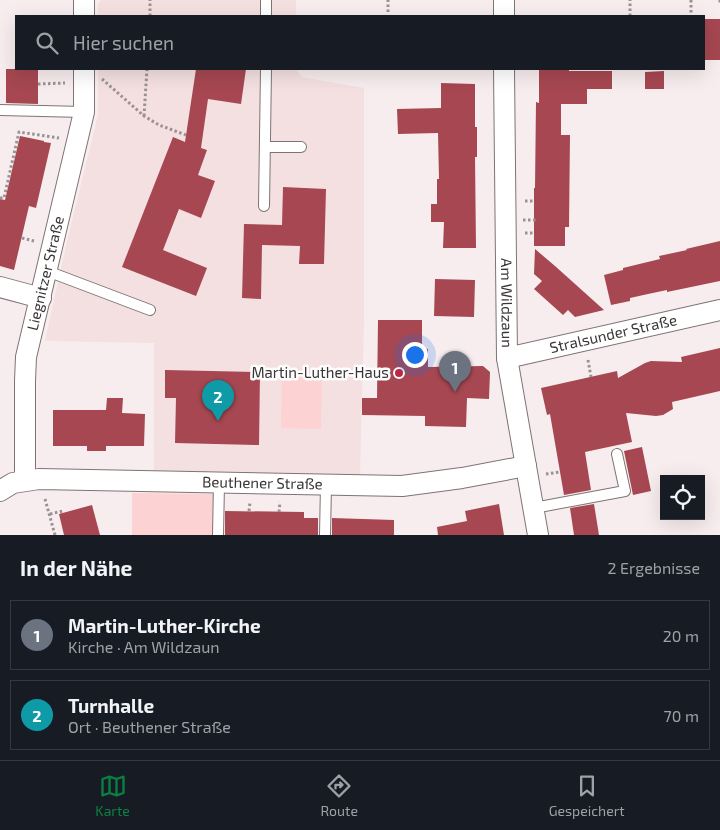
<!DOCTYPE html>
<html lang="de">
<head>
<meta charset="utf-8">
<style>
	:root { --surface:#171b24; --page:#20242c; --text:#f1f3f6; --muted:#9ea1a6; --line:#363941; --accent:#0b8043 }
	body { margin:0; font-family:"Exo 2",sans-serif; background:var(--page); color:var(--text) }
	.controls { position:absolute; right:15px; bottom:15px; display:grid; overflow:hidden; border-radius:0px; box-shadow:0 5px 20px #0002 }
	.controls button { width:45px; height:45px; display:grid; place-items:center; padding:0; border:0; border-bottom:1px solid var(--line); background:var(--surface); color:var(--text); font:25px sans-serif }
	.you { position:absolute; left:414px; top:354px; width:18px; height:18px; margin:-12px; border:4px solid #fff; border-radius:50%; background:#1a73e8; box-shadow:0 0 0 8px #1a73e833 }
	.badge { display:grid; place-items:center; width:32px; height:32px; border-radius:50%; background:var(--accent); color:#fff; font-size:16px; font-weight:700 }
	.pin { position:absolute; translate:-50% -41px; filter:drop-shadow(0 1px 2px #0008) }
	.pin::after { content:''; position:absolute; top:26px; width:18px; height:15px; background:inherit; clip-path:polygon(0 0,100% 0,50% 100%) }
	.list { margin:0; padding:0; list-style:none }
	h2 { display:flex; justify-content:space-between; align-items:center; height:65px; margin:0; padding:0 20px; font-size:21px }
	h2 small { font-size:16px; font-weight:400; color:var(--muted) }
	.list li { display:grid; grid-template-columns:32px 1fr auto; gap:15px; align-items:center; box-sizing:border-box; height:70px; margin:0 10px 10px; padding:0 10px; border:1px solid var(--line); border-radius:0px }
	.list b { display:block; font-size:19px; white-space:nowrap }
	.list p { margin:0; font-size:16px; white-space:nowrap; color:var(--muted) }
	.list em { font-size:16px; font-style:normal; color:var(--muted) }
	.icon { flex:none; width:28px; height:28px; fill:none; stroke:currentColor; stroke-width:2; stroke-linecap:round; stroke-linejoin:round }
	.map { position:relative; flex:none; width:720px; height:535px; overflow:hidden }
	.search { position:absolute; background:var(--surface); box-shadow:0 5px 20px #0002; left:15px; right:15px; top:15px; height:55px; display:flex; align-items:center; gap:12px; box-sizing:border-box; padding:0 18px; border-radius:0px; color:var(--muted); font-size:19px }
	.sheet { height:225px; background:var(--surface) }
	nav { display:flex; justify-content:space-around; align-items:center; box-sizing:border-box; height:70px; border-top:1px solid var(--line); background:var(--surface); font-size:14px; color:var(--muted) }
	nav a { display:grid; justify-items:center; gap:2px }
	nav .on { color:var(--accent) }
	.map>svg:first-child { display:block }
	.built { fill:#f4e0e1 }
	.green { fill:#fdd2d3 }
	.building { fill:#a64751 }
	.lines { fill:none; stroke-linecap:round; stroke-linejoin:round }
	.service-casing { stroke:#7e7474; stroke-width:12 }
	.minor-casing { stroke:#7e7474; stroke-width:22 }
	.path { stroke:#999292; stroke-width:3; stroke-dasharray:2.5 2.5; stroke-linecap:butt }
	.service { stroke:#fff; stroke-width:10 }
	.minor { stroke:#fff; stroke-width:20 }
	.poi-dot { fill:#b92844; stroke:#fefefe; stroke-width:2 }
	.labels { text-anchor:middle; stroke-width:5; stroke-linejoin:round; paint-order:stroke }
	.street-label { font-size:15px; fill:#393535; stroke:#fefefe }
	.poi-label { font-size:15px; fill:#393535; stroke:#fefefe; text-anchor:end }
</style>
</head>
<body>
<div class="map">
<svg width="720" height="535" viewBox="0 0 720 535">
	<rect width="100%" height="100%" fill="#f8edee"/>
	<path class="built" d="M101 0H296V16H98V4Z
		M98 69H296L302 77 364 88V322L360 476 154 473V343L45 341 68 237 98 115Z"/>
	<path class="green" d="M282 369 322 370 321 429 281 428Z
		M132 493 214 494 213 535H132Z"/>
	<path class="building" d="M704 19H720V60H704Z
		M6 69H38V104L6 103Z
		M196 69H246L241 104 208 99 201 148 207 150 198 175 215 181 201 218 179 209 163 250 207 268 196 296 122 267 173 137 185 142Z
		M539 69H569V71H612V89H587V104H561V135H570L569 227H565V246H534V188H535L536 102 539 103Z
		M664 71V89H645V72Z
		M441 83 475 84V127H477V157H475L476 248H443L444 222H431V204H437V179H439L438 133 398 134 397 109 441 108Z
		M20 136 44 141V142L51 143 36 208 29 206 14 270 0 266V199L5 200Z
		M283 187 326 189 324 264H299L300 246 262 245 261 299 242 298 244 224 282 225Z
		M720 241V281L667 292V290L648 294 630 298V301L611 305 604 275 623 270V268L660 259 659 256 687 250 686 249Z
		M535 249 555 266 604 310 575 317 568 310 563 315 534 289 542 281 534 274Z
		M435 279 475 280 474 317 434 316Z
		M378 320H422V348L428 349V367L483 366 490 372 489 399 467 398 466 427 425 426V416L362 415V398H377Z
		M720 348V391L672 402 673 409 663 415 656 416 626 413 632 442 585 452 591 490 564 495 550 414 547 415 541 388 617 371 618 378 645 363 651 361 682 362 681 357Z
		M165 370 260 372 259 445 175 443 176 398H165Z
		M107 398H123L122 413 145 414 144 446H106V451H87V446H53V410H106Z
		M642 447 651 491 633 495 624 451Z
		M499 504 504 535H438L437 527 467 521 465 511Z
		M594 504 599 535H574L570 508Z
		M92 505 100 535H64L59 514Z
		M225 511 304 512V518H318V535H225Z
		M332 518 394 520V535H332Z"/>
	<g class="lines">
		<g class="service-casing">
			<path id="service" d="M266 16V0
				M0 110 84 112
				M265 147H301
				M264 206 266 69
				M47 271 150 310
				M534 508 625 491 617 454
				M218 535 219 483
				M325 535 326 485"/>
		</g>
		<g class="minor-casing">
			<g id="minor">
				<path d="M84 0V16"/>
				<path d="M504 16V0"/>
				<path id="s1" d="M504 69 507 358 538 535"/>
				<path d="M0 287 41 298"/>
				<path id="s2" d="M507 358 720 310"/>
				<path id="s3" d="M25 480V381L26 357 84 112V69"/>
				<path id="s4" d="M0 491 13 483 39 479 402 486 462 478 526 466"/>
			</g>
		</g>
		<path class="path" d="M691 0V16
			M720 0V3
			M388 12V0
			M150 16V0
			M630 16V0
			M102 79 144 116 159 125 186 135
			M38 84 65 83
			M144 116 147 69
			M0 198H4L19 132 59 138
			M525 201H534
			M523 220H538
			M525 233H534
			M22 238 34 241
			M588 360 591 377
			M546 474 560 472
			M45 499 55 535
			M249 511 250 502
			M279 512 280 502
			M50 514 63 511"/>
		<use href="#service" class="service"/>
		<use href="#minor" class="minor"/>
	</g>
	<circle class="poi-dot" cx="399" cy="373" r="5"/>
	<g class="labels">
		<g class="street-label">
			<text dy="5" stroke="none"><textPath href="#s3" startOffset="209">Liegnitzer Straße</textPath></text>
			<text dy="5" stroke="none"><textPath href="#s1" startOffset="234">Am Wildzaun</textPath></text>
			<text dy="5" stroke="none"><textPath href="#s2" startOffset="109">Stralsunder Straße</textPath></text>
			<text dy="5" stroke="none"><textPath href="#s4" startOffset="265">Beuthener Straße</textPath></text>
		</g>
		<g class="poi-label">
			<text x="389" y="378">Martin-Luther-Haus</text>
		</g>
	</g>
</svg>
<div class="controls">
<button><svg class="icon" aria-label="locate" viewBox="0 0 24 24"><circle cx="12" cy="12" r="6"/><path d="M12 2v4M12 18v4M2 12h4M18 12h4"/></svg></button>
</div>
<div class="you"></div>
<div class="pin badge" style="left:455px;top:392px;background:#6b7280">1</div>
<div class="pin badge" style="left:218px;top:421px;background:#0f9aa8">2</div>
<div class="search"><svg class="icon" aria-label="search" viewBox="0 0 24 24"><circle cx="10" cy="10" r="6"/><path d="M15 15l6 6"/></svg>Hier suchen</div>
</div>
<section class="sheet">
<h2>In der Nähe<small>2 Ergebnisse</small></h2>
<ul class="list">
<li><span class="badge" style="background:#6b7280">1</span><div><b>Martin-Luther-Kirche</b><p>Kirche · Am Wildzaun</p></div><em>20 m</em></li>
<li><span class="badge" style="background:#0f9aa8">2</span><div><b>Turnhalle</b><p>Ort · Beuthener Straße</p></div><em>70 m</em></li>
</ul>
</section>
<nav>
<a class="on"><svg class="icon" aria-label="map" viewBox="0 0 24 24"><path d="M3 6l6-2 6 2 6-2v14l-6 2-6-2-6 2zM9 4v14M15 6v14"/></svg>Karte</a>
<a><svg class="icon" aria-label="directions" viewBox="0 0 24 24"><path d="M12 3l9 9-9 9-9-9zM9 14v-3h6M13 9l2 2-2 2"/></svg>Route</a>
<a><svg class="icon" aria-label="saved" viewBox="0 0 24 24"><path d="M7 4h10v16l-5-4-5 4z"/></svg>Gespeichert</a>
</nav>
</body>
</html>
